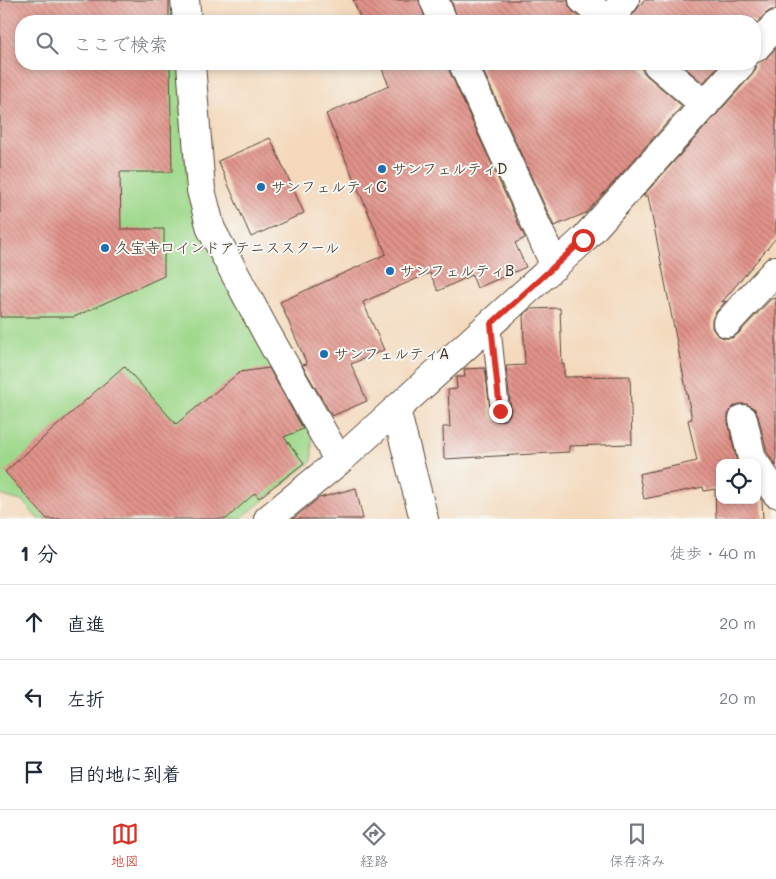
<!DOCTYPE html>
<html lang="ja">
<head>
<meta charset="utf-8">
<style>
	:root { --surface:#fff; --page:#f6f6f7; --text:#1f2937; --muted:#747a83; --line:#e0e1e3; --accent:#d93025 }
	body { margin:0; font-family:Mali,"Klee One",sans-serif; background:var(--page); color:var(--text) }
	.controls { position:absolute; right:15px; bottom:15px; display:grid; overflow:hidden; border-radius:10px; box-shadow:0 2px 8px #0003 }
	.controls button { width:45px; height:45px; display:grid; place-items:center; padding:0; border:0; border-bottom:1px solid var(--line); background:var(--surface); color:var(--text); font:25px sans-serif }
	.stop { position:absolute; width:15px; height:15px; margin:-11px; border:4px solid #d93025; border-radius:50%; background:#fff }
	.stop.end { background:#d93025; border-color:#fff; box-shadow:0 1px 5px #0008 }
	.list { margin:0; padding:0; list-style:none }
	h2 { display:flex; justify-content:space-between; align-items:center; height:65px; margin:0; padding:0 20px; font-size:21px }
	h2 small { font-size:16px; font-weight:400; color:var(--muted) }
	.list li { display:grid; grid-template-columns:32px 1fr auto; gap:15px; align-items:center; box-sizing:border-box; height:75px; padding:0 20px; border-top:1px solid var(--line) }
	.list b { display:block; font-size:19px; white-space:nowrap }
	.list em { font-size:16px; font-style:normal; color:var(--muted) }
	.icon { flex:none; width:28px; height:28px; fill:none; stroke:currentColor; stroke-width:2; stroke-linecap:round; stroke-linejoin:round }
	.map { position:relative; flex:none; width:776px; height:519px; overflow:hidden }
	.search { position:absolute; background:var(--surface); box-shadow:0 2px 8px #0003; left:15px; right:15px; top:15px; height:55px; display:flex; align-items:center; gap:12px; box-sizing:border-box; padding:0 18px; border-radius:20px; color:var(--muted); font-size:19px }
	.sheet { height:290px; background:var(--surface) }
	nav { display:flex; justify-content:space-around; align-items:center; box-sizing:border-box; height:70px; border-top:1px solid var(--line); background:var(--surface); font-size:14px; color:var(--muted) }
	nav a { display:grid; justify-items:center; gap:2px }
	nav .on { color:var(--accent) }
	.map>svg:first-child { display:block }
	.pitch { fill:#9ed88b; stroke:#6c8154 }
	.building { fill:url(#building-back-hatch) }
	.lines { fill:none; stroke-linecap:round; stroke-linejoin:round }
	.service-casing { stroke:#574436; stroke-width:20 }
	.minor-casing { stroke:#574436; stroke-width:30 }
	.service { stroke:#fff; stroke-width:18 }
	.minor { stroke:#fff; stroke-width:28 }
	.route { stroke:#d93025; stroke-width:6 }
	.poi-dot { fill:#1f6fb2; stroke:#f6f6f2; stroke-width:2 }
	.labels { text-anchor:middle; stroke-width:4; stroke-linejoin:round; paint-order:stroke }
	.poi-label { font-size:15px; fill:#3b2a1e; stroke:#f6f6f2; text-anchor:start }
</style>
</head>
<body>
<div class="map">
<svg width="776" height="519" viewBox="0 0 776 519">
	<defs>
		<pattern id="building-back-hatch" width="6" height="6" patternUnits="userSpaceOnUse" patternTransform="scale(1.25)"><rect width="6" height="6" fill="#e1938a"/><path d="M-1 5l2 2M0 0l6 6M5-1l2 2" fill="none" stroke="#b87870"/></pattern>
	</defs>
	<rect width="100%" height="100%" fill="#f6f6f2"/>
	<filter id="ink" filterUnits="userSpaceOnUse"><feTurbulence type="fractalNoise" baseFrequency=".02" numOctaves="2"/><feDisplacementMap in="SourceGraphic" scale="10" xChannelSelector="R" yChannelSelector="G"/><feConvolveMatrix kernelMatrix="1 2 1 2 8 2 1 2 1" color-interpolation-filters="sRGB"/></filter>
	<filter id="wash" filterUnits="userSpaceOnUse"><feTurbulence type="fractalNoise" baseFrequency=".0096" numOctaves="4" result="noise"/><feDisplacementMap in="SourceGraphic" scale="20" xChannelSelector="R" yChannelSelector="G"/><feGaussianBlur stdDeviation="1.12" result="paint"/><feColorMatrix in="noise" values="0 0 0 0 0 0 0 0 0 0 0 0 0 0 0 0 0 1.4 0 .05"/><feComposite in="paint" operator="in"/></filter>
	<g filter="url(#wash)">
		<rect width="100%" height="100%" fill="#f4d9bc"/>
		<path class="pitch" d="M0 0H174L176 21H21V64H179L187 175 312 433V461L240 519H38L24 502 0 495Z"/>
		<g id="blocks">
			<path class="building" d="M0 0H169V21H21V64H170L172 172H120L121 229H164V276L74 317H0Z
				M353 0H419L426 21H362Z
				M451 0H568L569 6 573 12 583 21H458Z
				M644 0H776V10H771L765 14 755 25V21H631L629 20Z
				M776 48V238L722 302 726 301 716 312 712 320V328L717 335 724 338H732L738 334 771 299 776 298V466L767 452 758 416 755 409 747 404H739L733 407 728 414V422L737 463H720V500H757V494L762 501 763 519H716L715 489 704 491 703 487 644 499 639 474 697 461 688 420 692 419 648 196H643L753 74 756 68V63L766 59Z
				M380 64H448L449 70 525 238 515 243 526 267 477 288 472 275 438 291 430 273 363 302 384 350 351 364 367 401 332 416 302 365 307 364 280 302 386 254 326 114 389 86Z
				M480 64H642V70L647 76 682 106 586 213 554 226Z
				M681 64H720L703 83Z
				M270 138 304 213 251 237 218 161Z
				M560 308 562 364H564V377L630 376 632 444 569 446V452L444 459 443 427H450L448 390 457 389 456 377H465L464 369 485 368 491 417 496 421 506 420 509 416 511 410 506 366 525 365 523 315 530 309Z
				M124 366 176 424 240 372 269 368 303 429 284 437 304 463 259 498 255 493 226 519H47L5 472Z
				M356 488 363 519H293L319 498Z"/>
		</g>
	</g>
	<g filter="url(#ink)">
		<use href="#blocks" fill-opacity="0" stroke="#574436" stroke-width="1"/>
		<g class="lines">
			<g class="service-casing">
				<path id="service" d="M491 324 500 411"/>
			</g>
			<g class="minor-casing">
				<path id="minor" d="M185 0 187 21
					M434 0 443 21
					M583 0 608 21
					M608 21 625 0
					M755 48 776 25
					M191 64 201 190 211 229 266 332 339 461
					M463 64 555 266
					M657 64 705 105
					M727 323 776 270
					M396 410 424 519
					M743 419 752 459 755 463
					M757 466 776 493
					M268 519 339 461 583 240 741 64"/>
			</g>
			<use href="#service" class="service"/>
			<use href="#minor" class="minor"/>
		</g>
	</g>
	<g class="lines" filter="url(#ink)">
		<path class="route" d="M500 411 491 324 583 240"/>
	</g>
	<g class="poi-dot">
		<circle cx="382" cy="169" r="5"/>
		<circle cx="261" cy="187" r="5"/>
		<circle cx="105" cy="248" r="5"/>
		<circle cx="390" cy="271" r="5"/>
		<circle cx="324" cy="354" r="5"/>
	</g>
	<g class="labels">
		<g class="poi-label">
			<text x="392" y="174">サンフェルティD</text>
			<text x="271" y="192">サンフェルティC</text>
			<text x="115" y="253">久宝寺口インドアテニススクール</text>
			<text x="400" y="276">サンフェルティB</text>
			<text x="334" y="359">サンフェルティA</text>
		</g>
	</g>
</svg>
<div class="controls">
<button><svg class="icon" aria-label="locate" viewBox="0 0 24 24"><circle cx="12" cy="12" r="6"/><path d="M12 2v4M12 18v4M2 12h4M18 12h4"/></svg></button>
</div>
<div class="stop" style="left:583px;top:240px"></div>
<div class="stop end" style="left:500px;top:411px"></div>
<div class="search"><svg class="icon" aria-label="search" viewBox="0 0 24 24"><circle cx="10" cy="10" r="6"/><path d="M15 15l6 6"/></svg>ここで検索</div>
</div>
<section class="sheet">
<h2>1 分<small>徒歩 · 40 m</small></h2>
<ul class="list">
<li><svg class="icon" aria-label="ahead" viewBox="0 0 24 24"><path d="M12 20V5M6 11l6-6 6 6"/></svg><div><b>直進</b></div><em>20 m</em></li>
<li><svg class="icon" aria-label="left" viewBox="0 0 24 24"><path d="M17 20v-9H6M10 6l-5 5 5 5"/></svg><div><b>左折</b></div><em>20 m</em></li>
<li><svg class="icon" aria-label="arrive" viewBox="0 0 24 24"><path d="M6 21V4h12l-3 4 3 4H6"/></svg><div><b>目的地に到着</b></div></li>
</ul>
</section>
<nav>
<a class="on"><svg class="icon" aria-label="map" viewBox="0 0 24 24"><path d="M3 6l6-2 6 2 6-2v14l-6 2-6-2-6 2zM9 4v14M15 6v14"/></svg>地図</a>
<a><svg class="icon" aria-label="directions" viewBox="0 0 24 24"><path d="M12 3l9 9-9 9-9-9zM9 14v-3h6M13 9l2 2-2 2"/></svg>経路</a>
<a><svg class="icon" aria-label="saved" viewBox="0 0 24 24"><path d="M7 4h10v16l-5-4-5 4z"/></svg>保存済み</a>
</nav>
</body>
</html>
